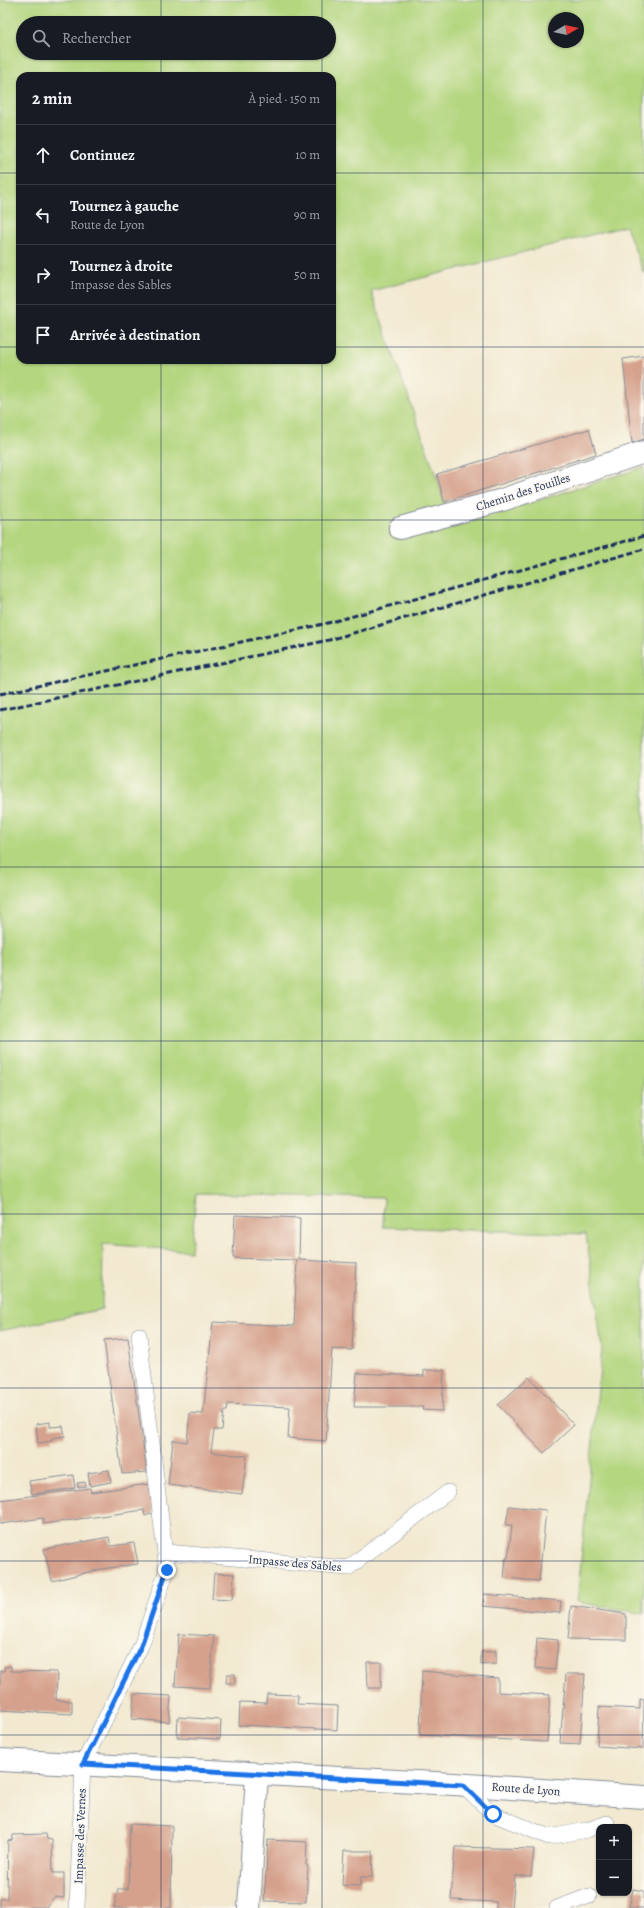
<!DOCTYPE html>
<html lang="fr">
<head>
<meta charset="utf-8">
<style>
	:root { --surface:#171b24; --page:#20242c; --text:#f1f3f6; --muted:#9ea1a6; --line:#363941 }
	body { margin:0; font-family:Alegreya,serif; background:var(--page); color:var(--text) }
	.controls { position:absolute; right:12px; bottom:12px; display:grid; overflow:hidden; border-radius:8px; box-shadow:0 1px 3px #0004 }
	.controls button { width:36px; height:36px; display:grid; place-items:center; padding:0; border:0; border-bottom:1px solid var(--line); background:var(--surface); color:var(--text); font:20px sans-serif }
	.compass { position:absolute; left:548px; top:12px; width:36px; height:36px; border-radius:50%; background:var(--surface); box-shadow:0 1px 3px #0004; rotate:81deg }
	.stop { position:absolute; width:12px; height:12px; margin:-9px; border:3px solid #1a73e8; border-radius:50%; background:#fff }
	.stop.end { background:#1a73e8; border-color:#fff; box-shadow:0 1px 4px #0008 }
	.list { margin:0; padding:0; list-style:none }
	h2 { display:flex; justify-content:space-between; align-items:center; height:52px; margin:0; padding:0 16px; font-size:17px }
	h2 small { font-size:13px; font-weight:400; color:var(--muted) }
	.list li { display:grid; grid-template-columns:26px 1fr auto; gap:12px; align-items:center; box-sizing:border-box; height:60px; padding:0 16px; border-top:1px solid var(--line) }
	.list b { display:block; font-size:15px; white-space:nowrap }
	.list p { margin:0; font-size:13px; white-space:nowrap; color:var(--muted) }
	.list em { font-size:13px; font-style:normal; color:var(--muted) }
	.icon { flex:none; width:22px; height:22px; fill:none; stroke:currentColor; stroke-width:2; stroke-linecap:round; stroke-linejoin:round }
	.map { position:relative; flex:none; width:644px; height:1908px; overflow:hidden }
	.search { position:absolute; background:var(--surface); box-shadow:0 1px 3px #0004; left:16px; top:16px; width:320px; height:44px; display:flex; align-items:center; gap:10px; box-sizing:border-box; padding:0 14px; border-radius:22px; color:var(--muted); font-size:15px }
	.panel { position:absolute; background:var(--surface); box-shadow:0 1px 3px #0004; left:16px; top:72px; width:320px; height:292px; border-radius:12px }
	.map>svg:first-child { display:block }
	.green { fill:#b3d67f; stroke:#67826e; fill-rule:evenodd }
	.building { fill:#d5a18c }
	.lines { fill:none; stroke-linecap:round; stroke-linejoin:round }
	.lane-casing { stroke:#868c97; stroke-width:16 }
	.street-casing { stroke:#868c97; stroke-width:24 }
	.primary-casing { stroke:#868c97; stroke-width:24 }
	.lane { stroke:#fff; stroke-width:15 }
	.street { stroke:#fff; stroke-width:22 }
	.primary { stroke:#fff; stroke-width:22 }
	.rail { stroke:#1b2f5e; stroke-width:3; stroke-dasharray:6 3; stroke-linecap:butt }
	.route { stroke:#1a73e8; stroke-width:5 }
	.grid { fill:none; stroke:#1b2f5e; stroke-width:1; stroke-opacity:0.55 }
	.labels { text-anchor:middle; stroke-width:3; stroke-linejoin:round; paint-order:stroke }
	.street-label { font-size:12px; fill:#1b2f5e; stroke:#fbf7ec }
</style>
</head>
<body>
<div class="map">
<svg width="644" height="1908" viewBox="0 0 644 1908">
	<rect width="100%" height="100%" fill="#fbf7ec"/>
	<filter id="ink" filterUnits="userSpaceOnUse"><feTurbulence type="fractalNoise" baseFrequency=".025" numOctaves="2"/><feDisplacementMap in="SourceGraphic" scale="8" xChannelSelector="R" yChannelSelector="G"/><feConvolveMatrix kernelMatrix="1 2 1 2 8 2 1 2 1" color-interpolation-filters="sRGB"/></filter>
	<filter id="wash" filterUnits="userSpaceOnUse"><feTurbulence type="fractalNoise" baseFrequency=".012" numOctaves="4" result="noise"/><feDisplacementMap in="SourceGraphic" scale="16" xChannelSelector="R" yChannelSelector="G"/><feGaussianBlur stdDeviation="0.9" result="paint"/><feColorMatrix in="noise" values="0 0 0 0 0 0 0 0 0 0 0 0 0 0 0 0 0 1.4 0 .05"/><feComposite in="paint" operator="in"/></filter>
	<g filter="url(#wash)">
		<rect width="100%" height="100%" fill="#f2e9d0"/>
		<path class="green" d="M0 0H644V274L626 226 371 291 454 527 644 467V1614L577 1602 602 1348 586 1234 383 1227 384 1198 196 1194 191 1251 103 1244 102 1309 0 1331ZM554 18H578V42H554ZM23 23H329V53H23ZM20 76H332V360H20Z"/>
		<g id="blocks">
			<path class="building" d="M644 356V439L632 443 623 359Z
				M589 429 596 454 444 502 437 474Z
				M235 1215 300 1218 299 1260 356 1263 352 1350 332 1349 326 1441 288 1438 290 1407 228 1404 227 1411H224L222 1430H214L211 1452 247 1456 242 1494 168 1485 173 1440 187 1442 190 1413 203 1414 213 1322 294 1326 297 1260 233 1258Z
				M128 1338 147 1472 122 1474 104 1340Z
				M424 1370H444L442 1411 422 1410 423 1407H354L357 1373 424 1376Z
				M529 1377 574 1425 544 1453 498 1405Z
				M50 1422V1427L63 1426 65 1436 52 1438V1441L38 1443 36 1424Z
				M109 1470 111 1482 90 1486 88 1473Z
				M73 1475 75 1488 32 1494 29 1481Z
				M85 1482 86 1486 78 1487 77 1483Z
				M149 1484 153 1513 145 1516 144 1510 43 1524V1518L0 1524V1500L90 1488 91 1492Z
				M509 1506 546 1510 539 1581 504 1578 506 1558H508L512 1525H506Z
				M109 1537 111 1546 134 1543 138 1564 101 1569 52 1581 44 1549Z
				M214 1573 234 1574 232 1600 212 1599Z
				M484 1594 561 1601 560 1613 483 1606Z
				M571 1606 626 1614V1640L568 1639Z
				M179 1634 214 1636 210 1688 175 1686Z
				M537 1638 558 1640 555 1670 535 1668Z
				M496 1651V1664L481 1665V1652Z
				M367 1662H381V1688H368Z
				M11 1666V1671L57 1672 56 1700 72 1701V1714L0 1710V1671H4V1667Z
				M422 1671 498 1678V1692L550 1695 547 1742 420 1735Z
				M227 1674H235V1683H226Z
				M566 1674H585L580 1744 560 1743Z
				M134 1694 171 1696 169 1722 132 1719Z
				M267 1694 298 1695 297 1704 338 1706 337 1730 239 1725 240 1702 266 1703Z
				M640 1699 644 1700 643 1749 597 1746 599 1707 640 1709Z
				M178 1717 221 1720 220 1739 177 1737Z
				M130 1824 172 1826 171 1908H114L118 1889H128Z
				M46 1834 47 1839 52 1840 53 1873H64V1898L54 1897 46 1907 0 1908V1899H7L8 1841 12 1840 13 1835Z
				M268 1840 307 1842 306 1865 308 1866 306 1902 264 1901Z
				M455 1847 534 1849 531 1876H515L512 1908H496V1902L451 1900Z
				M344 1851H373L372 1877H361L360 1886 342 1885Z
				M633 1889 644 1891V1908H629Z"/>
		</g>
	</g>
	<g filter="url(#ink)">
		<use href="#blocks" fill-opacity="0" stroke="#868c97" stroke-width="1"/>
		<g class="lines">
			<g class="lane-casing">
				<path id="lane" d="M166 1552 348 1568 448 1492
					M463 1785 493 1814 549 1837 587 1830 607 1823
					M77 1908 83 1764 141 1646 167 1570 139 1335
					M557 1908 589 1896"/>
			</g>
			<g class="street-casing">
				<path id="street" d="M400 528 502 500 644 452
					M249 1908 257 1775"/>
			</g>
			<g class="primary-casing">
				<path id="primary" d="M0 1760 454 1784 644 1797"/>
			</g>
			<use href="#lane" class="lane"/>
			<use href="#street" class="street"/>
			<use href="#primary" class="primary"/>
			<path class="rail" d="M0 694 324 624 644 536
				M0 710 329 640 644 549"/>
		</g>
	</g>
	<g class="lines" filter="url(#ink)">
		<path class="route" d="M167 1570 141 1646 83 1764 463 1785 493 1814"/>
	</g>
	<path class="grid" d="M161 0V23M322 0V23M483 0V1908M161 53V76M322 53V76M0 173H20M332 173H644M0 347H20M332 347H644M161 360V1908M322 360V1908M0 520H644M0 694H644M0 867H644M0 1041H644M0 1214H644M0 1388H644M0 1561H644M0 1735H644"/>
	<g class="labels">
		<g class="street-label">
			<text transform="translate(523 492) rotate(-18)" y="4">Chemin des Fouilles</text>
			<text transform="translate(295 1563) rotate(5)" y="4">Impasse des Sables</text>
			<text transform="translate(526 1789) rotate(4)" y="4">Route de Lyon</text>
			<text transform="translate(80 1836) rotate(-88)" y="4">Impasse des Vernes</text>
		</g>
	</g>
</svg>
<div class="controls">
<button>+</button>
<button>−</button>
</div>
<svg class="compass" viewBox="-18 -18 36 36"><path d="M0-13l5 13h-10z" fill="#e53935"/><path d="M0 13l5-13h-10z" fill="#9ea1a6"/></svg>
<div class="stop" style="left:493px;top:1814px"></div>
<div class="stop end" style="left:167px;top:1570px"></div>
<div class="search"><svg class="icon" aria-label="search" viewBox="0 0 24 24"><circle cx="10" cy="10" r="6"/><path d="M15 15l6 6"/></svg>Rechercher</div>
<section class="panel">
<h2>2 min<small>À pied · 150 m</small></h2>
<ul class="list">
<li><svg class="icon" aria-label="ahead" viewBox="0 0 24 24"><path d="M12 20V5M6 11l6-6 6 6"/></svg><div><b>Continuez</b></div><em>10 m</em></li>
<li><svg class="icon" aria-label="left" viewBox="0 0 24 24"><path d="M17 20v-9H6M10 6l-5 5 5 5"/></svg><div><b>Tournez à gauche</b><p>Route de Lyon</p></div><em>90 m</em></li>
<li><svg class="icon" aria-label="right" viewBox="0 0 24 24"><path d="M7 20v-9h11M14 6l5 5-5 5"/></svg><div><b>Tournez à droite</b><p>Impasse des Sables</p></div><em>50 m</em></li>
<li><svg class="icon" aria-label="arrive" viewBox="0 0 24 24"><path d="M6 21V4h12l-3 4 3 4H6"/></svg><div><b>Arrivée à destination</b></div></li>
</ul>
</section>
</div>
</body>
</html>
